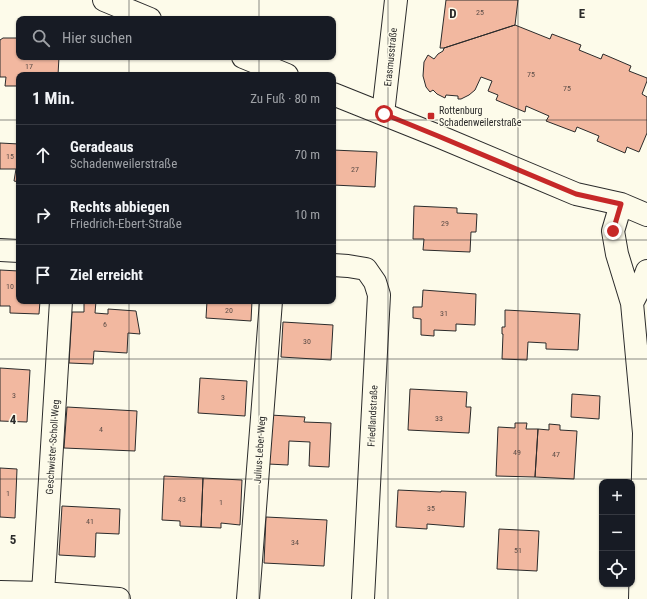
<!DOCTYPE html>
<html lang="de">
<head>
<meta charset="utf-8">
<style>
	:root { --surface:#171b24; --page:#242831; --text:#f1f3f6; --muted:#9ea1a6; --line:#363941 }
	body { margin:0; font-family:"Roboto Condensed",sans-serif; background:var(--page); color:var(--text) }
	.controls { position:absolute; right:12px; bottom:12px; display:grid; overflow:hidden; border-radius:8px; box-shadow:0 1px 3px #0004 }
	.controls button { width:36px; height:36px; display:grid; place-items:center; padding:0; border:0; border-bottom:1px solid var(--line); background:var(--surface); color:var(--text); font:20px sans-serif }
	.stop { position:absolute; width:12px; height:12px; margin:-9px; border:3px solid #c62828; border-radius:50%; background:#fff }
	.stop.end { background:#c62828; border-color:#fff; box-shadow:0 1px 4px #0008 }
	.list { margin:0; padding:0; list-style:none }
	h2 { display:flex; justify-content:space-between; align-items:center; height:52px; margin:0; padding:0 16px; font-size:17px }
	h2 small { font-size:13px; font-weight:400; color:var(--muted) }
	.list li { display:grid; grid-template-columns:26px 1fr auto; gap:12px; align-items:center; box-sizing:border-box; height:60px; padding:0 16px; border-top:1px solid var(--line) }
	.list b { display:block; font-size:15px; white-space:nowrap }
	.list p { margin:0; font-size:13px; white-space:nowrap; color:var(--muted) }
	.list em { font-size:13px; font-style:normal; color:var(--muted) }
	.icon { flex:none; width:22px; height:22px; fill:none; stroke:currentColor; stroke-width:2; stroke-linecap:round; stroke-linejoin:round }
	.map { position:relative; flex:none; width:647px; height:599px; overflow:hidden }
	.search { position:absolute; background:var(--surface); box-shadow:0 1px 3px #0004; left:16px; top:16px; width:320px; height:44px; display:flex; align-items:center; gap:10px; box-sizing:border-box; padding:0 14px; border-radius:8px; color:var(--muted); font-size:15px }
	.panel { position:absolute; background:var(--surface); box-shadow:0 1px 3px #0004; left:16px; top:72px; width:320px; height:232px; border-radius:8px }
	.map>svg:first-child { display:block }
	.building { fill:#f2b8a0; stroke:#2b2b2b }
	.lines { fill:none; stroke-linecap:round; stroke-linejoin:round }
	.minor-casing { stroke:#2b2b2b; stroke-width:24 }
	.minor { stroke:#fdfbea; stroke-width:22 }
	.route { stroke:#c62828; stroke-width:5 }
	.grid { fill:none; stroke:#2b2b2b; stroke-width:1; stroke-opacity:0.55 }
	.poi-dot { fill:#c62828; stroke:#fdfbea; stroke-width:1.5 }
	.labels { text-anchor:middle; stroke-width:3; stroke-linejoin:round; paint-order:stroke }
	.number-label { font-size:8px; fill:#5d4e48 }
	.street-label { font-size:10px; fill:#2b2b2b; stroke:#fdfbea }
	.poi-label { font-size:10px; fill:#2b2b2b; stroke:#fdfbea; text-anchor:start }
	.grid-label { font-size:13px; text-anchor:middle; font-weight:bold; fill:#2b2b2b; stroke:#fdfbea; stroke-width:3; stroke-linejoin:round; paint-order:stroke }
</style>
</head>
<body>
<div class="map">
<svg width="647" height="599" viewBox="0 0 647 599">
	<rect width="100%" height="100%" fill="#fdfbea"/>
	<path class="building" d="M446 0H518L515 25 444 48H440Z
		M515 25 550 39 552 34 581 45 579 50 601 59 603 54 631 66 629 71 647 78V81L642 94 647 97V133L639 152 627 147 625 153 597 141 599 136 577 127 575 132 546 121 549 116 526 106 525 112 496 100 498 95 488 91 492 81 481 77 475 90 469 95 461 99H458V96L446 95 445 98 437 94 433 90 430 92 426 87 423 76 424 62 428 55 434 59 438 54 443 51 444 48Z
		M3 38H19V57H59L58 75H19V86H5L6 77H0V40Z
		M0 143 19 144V182L14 181 16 169H0Z
		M333 150 377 152 375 187 333 185Z
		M414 206 457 208V213L477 214 476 232H471L470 252 423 250 424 239H413Z
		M0 270 19 271V301H40L39 314 10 313V306H0Z
		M423 290 476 294 475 325 456 324V331L434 330V336L421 335V319L413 318V307H422Z
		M84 301H96L95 313 108 314V309L136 311 140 334 128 333 127 353 94 351 93 364 69 363 72 312H84Z
		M207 301H252L251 321 206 318Z
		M505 310 580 314 578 350 546 349V343L528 342 527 360 502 359 503 334H502V327H505Z
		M283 322 333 325 331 360 281 357Z
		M0 368 30 370 27 422 0 421Z
		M200 378 247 381 245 416 198 413Z
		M410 389 467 392 466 407H471L469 433 408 430Z
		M572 394 600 396 599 419 571 417Z
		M67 407 137 411 135 451 64 448Z
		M270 415 305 417 304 422 331 423 329 467 309 466 310 442 289 441 288 465 268 464Z
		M515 423H527L526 429H538L535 477 496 476 498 427 515 428Z
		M549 424 560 425V430L577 431 574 479 535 477 538 429 549 430Z
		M0 468 17 469 15 518 0 517Z
		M164 476 203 478 201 527 180 526V521L162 520Z
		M203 478 242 480 240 525 221 523V528L201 527Z
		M398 490 441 492V491L466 492 464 527 427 524V529L396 527Z
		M62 506 120 509 119 534 96 533 95 557 59 555Z
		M266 517 327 520 324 566 264 563Z
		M499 529 539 531 537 571 497 569Z"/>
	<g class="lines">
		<g class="minor-casing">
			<path id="minor" d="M104 0 150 19
				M243 57 287 75
				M333 94 438 136 576 194 621 204 647 215
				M383 114 396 0
				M621 204 613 231 617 254 632 303 644 433 640 599
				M0 250 19 251
				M333 265 348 266 366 269 375 282 379 295 363 599
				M632 303 643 282 647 271
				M0 592 43 593 119 599
				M43 593 61 301
				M248 599 271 301"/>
		</g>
		<use href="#minor" class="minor"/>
	</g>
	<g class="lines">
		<path class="route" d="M384 114 438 136 576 194 621 204 613 231"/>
	</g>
	<path class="grid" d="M129 0V19M259 0V19M388 0V599M518 0V599M129 57V75M259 57V75M0 120H19M333 120H647M0 240H19M333 240H647M129 301V599M259 301V599M0 359H647M0 479H647"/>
	<rect class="poi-dot" x="427" y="112" width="8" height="8" rx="2"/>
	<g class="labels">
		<g class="number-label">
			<text x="480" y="15">25</text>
			<text x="29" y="69">17</text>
			<text x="531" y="77">75</text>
			<text x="567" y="91">75</text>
			<text x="10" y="159">15</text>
			<text x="355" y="172">27</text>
			<text x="445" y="226">29</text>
			<text x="10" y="289">10</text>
			<text x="229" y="313">20</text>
			<text x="444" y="316">31</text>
			<text x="105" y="327">6</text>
			<text x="307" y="344">30</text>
			<text x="14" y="398">3</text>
			<text x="223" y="400">3</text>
			<text x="439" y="421">33</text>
			<text x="101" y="432">4</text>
			<text x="517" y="455">49</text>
			<text x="556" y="457">47</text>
			<text x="8" y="496">1</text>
			<text x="182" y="502">43</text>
			<text x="221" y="505">1</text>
			<text x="431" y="511">35</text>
			<text x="90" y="524">41</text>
			<text x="295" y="545">34</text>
			<text x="518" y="553">51</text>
		</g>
		<g class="street-label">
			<text transform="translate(390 57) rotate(-84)" y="4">Erasmusstraße</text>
			<text transform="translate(372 416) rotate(-87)" y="4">Friedlandstraße</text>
			<text transform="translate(52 447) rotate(-86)" y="4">Geschwister-Scholl-Weg</text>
			<text transform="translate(259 450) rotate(-86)" y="4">Julius-Leber-Weg</text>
		</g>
		<g class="poi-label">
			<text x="439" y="114">Rottenburg<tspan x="439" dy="12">Schadenweilerstraße</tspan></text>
		</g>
	</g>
	<g class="grid-label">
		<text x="453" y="18">D</text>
		<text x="582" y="18">E</text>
		<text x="13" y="424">4</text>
		<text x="13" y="544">5</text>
	</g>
</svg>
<div class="controls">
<button>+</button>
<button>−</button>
<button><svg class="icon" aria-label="locate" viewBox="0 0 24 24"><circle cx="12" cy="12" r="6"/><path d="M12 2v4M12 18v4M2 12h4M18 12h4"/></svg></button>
</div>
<div class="stop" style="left:384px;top:114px"></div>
<div class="stop end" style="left:613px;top:231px"></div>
<div class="search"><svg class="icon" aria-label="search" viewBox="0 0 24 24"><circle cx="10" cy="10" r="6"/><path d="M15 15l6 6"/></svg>Hier suchen</div>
<section class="panel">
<h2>1 Min.<small>Zu Fuß · 80 m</small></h2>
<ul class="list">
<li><svg class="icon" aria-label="ahead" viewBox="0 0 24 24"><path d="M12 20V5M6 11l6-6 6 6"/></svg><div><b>Geradeaus</b><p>Schadenweilerstraße</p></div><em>70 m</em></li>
<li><svg class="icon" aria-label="right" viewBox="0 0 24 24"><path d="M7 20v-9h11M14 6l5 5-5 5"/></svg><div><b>Rechts abbiegen</b><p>Friedrich-Ebert-Straße</p></div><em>10 m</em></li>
<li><svg class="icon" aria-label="arrive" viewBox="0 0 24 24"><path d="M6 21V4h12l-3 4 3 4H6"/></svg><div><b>Ziel erreicht</b></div></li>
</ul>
</section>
</div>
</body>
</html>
